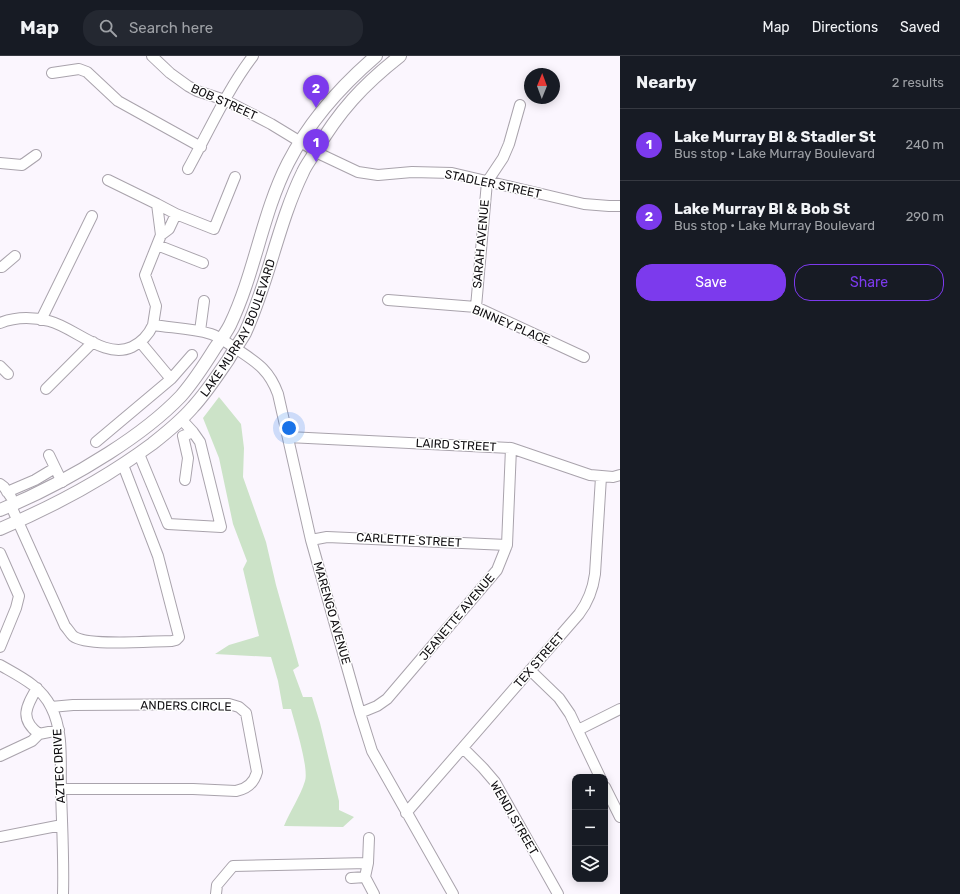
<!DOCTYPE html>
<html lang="en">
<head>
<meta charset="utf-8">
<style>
	:root { --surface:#171b24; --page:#242831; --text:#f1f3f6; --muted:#9ea1a6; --line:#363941; --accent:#7c3aed }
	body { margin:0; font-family:Rubik,sans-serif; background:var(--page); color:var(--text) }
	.controls { position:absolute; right:12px; bottom:12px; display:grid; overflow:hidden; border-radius:8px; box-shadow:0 2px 10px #0003 }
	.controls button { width:36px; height:36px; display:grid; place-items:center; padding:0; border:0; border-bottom:1px solid var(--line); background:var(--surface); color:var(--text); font:20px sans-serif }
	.compass { position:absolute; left:524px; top:12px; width:36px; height:36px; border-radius:50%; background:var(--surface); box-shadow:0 2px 10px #0003; rotate:1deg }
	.you { position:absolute; left:289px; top:372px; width:14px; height:14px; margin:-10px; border:3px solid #fff; border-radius:50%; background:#1a73e8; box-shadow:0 0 0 6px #1a73e833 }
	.badge { display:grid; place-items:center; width:26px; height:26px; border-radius:50%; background:var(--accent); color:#fff; font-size:13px; font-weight:700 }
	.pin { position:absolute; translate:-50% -33px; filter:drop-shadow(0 1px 2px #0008) }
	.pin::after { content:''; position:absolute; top:21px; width:14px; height:12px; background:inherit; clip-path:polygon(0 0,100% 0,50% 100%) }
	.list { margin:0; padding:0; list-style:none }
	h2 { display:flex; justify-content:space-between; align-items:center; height:52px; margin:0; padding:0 16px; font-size:17px }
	h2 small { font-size:13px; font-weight:400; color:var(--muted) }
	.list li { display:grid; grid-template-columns:26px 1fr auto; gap:12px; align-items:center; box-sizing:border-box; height:72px; padding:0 16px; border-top:1px solid var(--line) }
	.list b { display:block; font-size:15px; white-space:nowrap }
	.list p { margin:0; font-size:13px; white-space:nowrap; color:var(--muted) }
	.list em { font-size:13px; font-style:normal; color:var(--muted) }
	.actions { display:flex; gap:8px; padding:12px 16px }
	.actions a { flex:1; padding:9px 0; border:1px solid var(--accent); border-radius:16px; text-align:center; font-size:14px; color:var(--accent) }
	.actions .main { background:var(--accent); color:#fff }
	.icon { flex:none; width:22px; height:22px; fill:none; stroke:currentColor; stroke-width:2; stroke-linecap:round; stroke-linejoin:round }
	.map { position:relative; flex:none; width:620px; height:838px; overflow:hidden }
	header { display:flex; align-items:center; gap:24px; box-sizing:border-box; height:56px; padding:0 20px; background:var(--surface); border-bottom:1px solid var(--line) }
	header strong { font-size:19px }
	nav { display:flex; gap:22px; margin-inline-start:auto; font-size:14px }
	.search { width:280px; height:36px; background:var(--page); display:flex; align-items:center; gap:10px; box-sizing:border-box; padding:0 14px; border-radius:16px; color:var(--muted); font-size:15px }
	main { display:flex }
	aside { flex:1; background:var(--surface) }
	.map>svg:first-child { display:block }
	.green { fill:#cce3c8 }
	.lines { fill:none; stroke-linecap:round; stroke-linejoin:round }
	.minor-casing { stroke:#a9a3ac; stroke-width:12 }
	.major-casing { stroke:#a9a3ac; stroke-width:14 }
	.minor { stroke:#fff; stroke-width:10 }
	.major { stroke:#fff; stroke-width:12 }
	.labels { text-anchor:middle; stroke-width:3; stroke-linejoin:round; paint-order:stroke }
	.street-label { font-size:12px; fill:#110f12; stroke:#fff }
</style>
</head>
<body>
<header>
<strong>Map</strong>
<div class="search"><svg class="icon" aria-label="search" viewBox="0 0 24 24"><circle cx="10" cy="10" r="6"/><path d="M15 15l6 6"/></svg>Search here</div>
<nav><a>Map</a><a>Directions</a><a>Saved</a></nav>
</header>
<main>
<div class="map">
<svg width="620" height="838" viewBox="0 0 620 838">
	<rect width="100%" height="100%" fill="#fbf6fe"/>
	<path class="green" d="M219 341 241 368 244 392 243 421 266 486 276 529 299 610 293 614 303 641H312L320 667 339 745V754L354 761 343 771 284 770C290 755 300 741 305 725 309 712 295 668 291 653H283L278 625 271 601 215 598 229 589 259 580 243 513 247 505 233 468 219 402 203 362Z"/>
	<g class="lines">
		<g class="minor-casing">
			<path id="minor" d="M152 0 170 17 188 30 197 35 225 44 271 68 322 99 358 116 378 119 412 116 452 117 584 148 609 150H620
				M52 17 79 13 87 16 118 45 201 91
				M0 107 22 109 36 99
				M188 113C209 75 227 34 253 0
				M108 124 157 148 161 179 145 219 156 250 153 269
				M157 148 176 158 169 173 161 179
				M176 158 214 173 235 121
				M157 189 203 207
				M0 211H2L15 200
				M388 244 476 251 584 301
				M476 251 487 126 503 102 509 88 520 49
				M41 264 92 160
				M0 267C15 261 33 261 49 265 74 271 105 304 132 291 142 286 148 280 153 269 172 272 192 272 211 278 220 281 227 287 235 292 256 306 269 313 278 338L311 484 360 657 372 695 453 838
				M200 275 204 245
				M141 287 171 323
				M0 310 8 318
				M46 333 93 286
				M288 381 511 392 590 419 613 421 620 419
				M96 386 171 323 192 299
				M139 398 168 468 221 471 200 386 193 376 181 363
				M49 399 62 426
				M185 424 188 402 183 380 193 376
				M0 428 4 431 11 441
				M7 436 35 424 55 412
				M11 450 65 570C68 573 70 577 73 580 87 591 152 585 172 585L176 584 179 581 158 500 123 409
				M311 484 327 481 507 489
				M0 497 19 540 16 552 0 591
				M0 609C19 620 41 630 51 651 64 676 60 707 61 735 62 769 64 804 63 838
				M530 614 559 642 570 658 600 721
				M37 632C26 651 19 663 39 678
				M51 651 73 649 229 648 239 651 246 657 257 716C254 727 247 733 236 735L193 733H61
				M360 657 377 650 387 643 497 514 507 489 511 392
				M578 674 620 653
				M463 692 483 712 495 726 558 838
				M0 700 32 685 39 678 59 674
				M605 731 620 761
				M406 757 579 558C588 546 593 533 595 518L601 421
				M0 781 62 769
				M365 821 368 807 369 782
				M351 822 365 821 374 838
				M216 838 217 829 233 810 368 807"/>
		</g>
		<g class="major-casing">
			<g id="major">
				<path d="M0 454C39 438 73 420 109 397 134 381 160 362 181 340 194 325 205 308 215 292 220 285 226 277 230 269 255 217 262 158 288 107 309 66 341 30 376 0"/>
				<path id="s1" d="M0 473C54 450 105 423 152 388 166 377 181 365 193 351 206 337 217 320 228 304 233 295 240 286 245 277 269 225 278 167 303 116 306 109 311 103 315 96 339 55 363 29 400 0"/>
			</g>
		</g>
		<use href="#minor" class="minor"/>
		<use href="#major" class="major"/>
	</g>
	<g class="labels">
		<g class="street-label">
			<text transform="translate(224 46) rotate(24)" y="4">BOB STREET</text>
			<text transform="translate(493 128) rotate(12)" y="4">STADLER STREET</text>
			<text transform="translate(481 188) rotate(-85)" y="4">SARAH AVENUE</text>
			<text transform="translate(511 269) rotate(23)" y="4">BINNEY PLACE</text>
			<text dy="4" stroke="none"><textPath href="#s1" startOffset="322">LAKE MURRAY BOULEVARD</textPath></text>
			<text transform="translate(456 389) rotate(3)" y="4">LAIRD STREET</text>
			<text transform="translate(409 484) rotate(3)" y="4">CARLETTE STREET</text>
			<text transform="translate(332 557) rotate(74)" y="4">MARENGO AVENUE</text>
			<text transform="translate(457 561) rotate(-50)" y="4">JEANETTE AVENUE</text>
			<text transform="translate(539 604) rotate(-49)" y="4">TEX STREET</text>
			<text transform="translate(186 650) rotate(1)" y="4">ANDERS CIRCLE</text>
			<text transform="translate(59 710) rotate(-93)" y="4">AZTEC DRIVE</text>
			<text transform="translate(514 762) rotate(60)" y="4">WENDI STREET</text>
		</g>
	</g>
</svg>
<div class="controls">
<button>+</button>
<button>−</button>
<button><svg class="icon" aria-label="layers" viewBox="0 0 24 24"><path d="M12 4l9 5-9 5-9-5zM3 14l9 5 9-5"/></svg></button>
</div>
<svg class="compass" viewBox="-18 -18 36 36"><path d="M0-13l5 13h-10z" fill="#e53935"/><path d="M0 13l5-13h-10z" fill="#9ea1a6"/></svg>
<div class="you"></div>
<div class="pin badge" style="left:316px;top:106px">1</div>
<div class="pin badge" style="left:316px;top:52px">2</div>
</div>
<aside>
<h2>Nearby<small>2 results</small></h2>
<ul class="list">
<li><span class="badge">1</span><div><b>Lake Murray Bl &amp; Stadler St</b><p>Bus stop · Lake Murray Boulevard</p></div><em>240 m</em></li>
<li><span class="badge">2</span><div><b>Lake Murray Bl &amp; Bob St</b><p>Bus stop · Lake Murray Boulevard</p></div><em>290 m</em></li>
</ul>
<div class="actions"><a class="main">Save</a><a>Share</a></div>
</aside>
</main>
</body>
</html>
